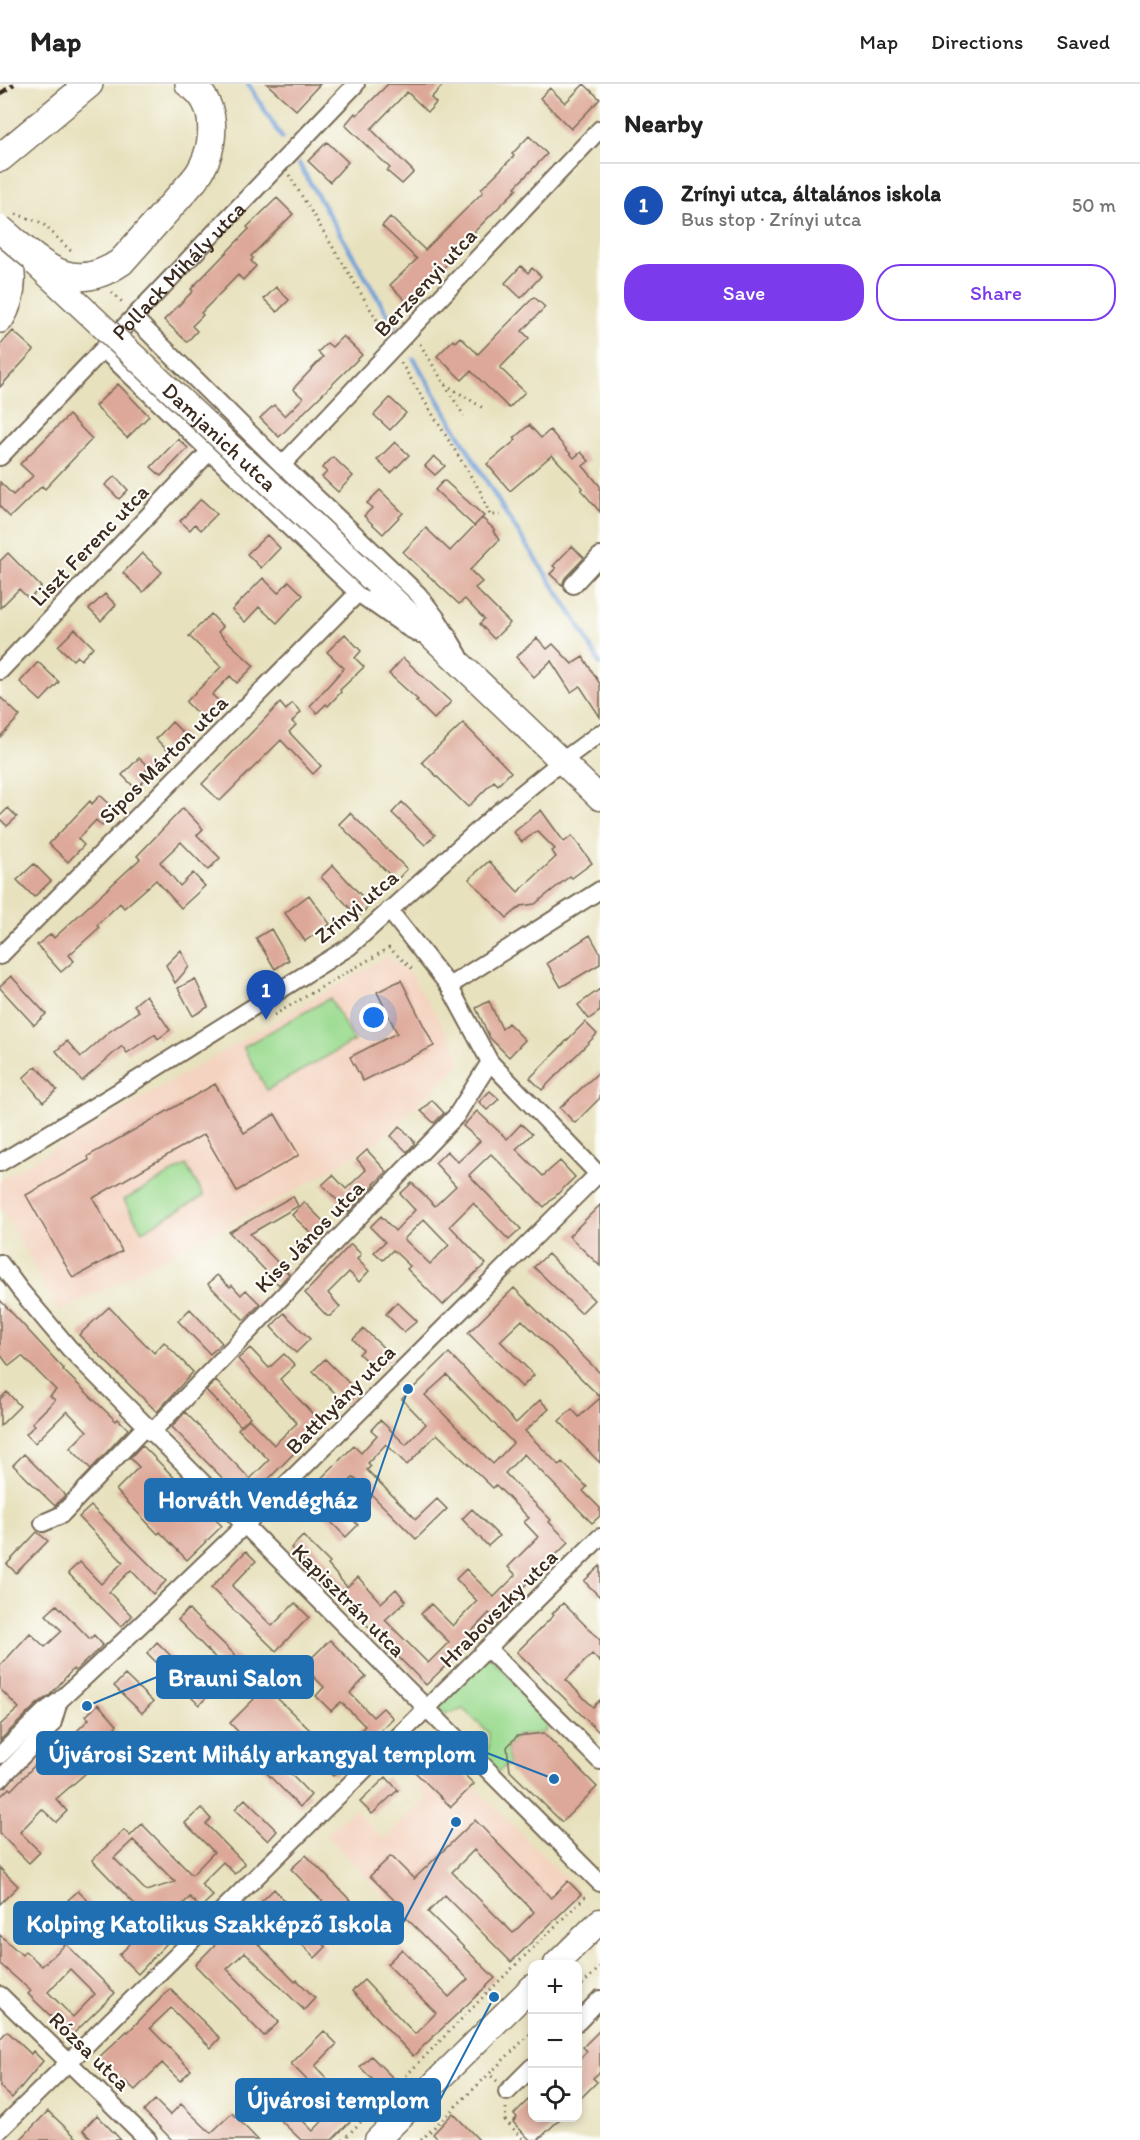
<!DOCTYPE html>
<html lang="en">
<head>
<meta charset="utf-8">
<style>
	:root { --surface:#fff; --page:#f6f6f6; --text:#222; --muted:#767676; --line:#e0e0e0; --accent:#7c3aed }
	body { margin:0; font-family:Itim,sans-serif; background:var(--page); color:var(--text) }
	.controls { position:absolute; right:18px; bottom:18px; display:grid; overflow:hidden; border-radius:12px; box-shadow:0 3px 9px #0003 }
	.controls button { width:54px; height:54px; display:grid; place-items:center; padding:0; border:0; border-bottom:2px solid var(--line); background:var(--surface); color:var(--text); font:30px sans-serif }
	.you { position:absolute; left:374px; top:934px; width:21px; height:21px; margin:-15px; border:4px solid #fff; border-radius:50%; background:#1a73e8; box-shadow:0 0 0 9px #1a73e833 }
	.badge { display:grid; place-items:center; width:39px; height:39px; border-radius:50%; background:var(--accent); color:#fff; font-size:20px; font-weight:700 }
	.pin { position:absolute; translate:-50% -50px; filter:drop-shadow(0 2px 3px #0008) }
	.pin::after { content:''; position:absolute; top:32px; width:21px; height:18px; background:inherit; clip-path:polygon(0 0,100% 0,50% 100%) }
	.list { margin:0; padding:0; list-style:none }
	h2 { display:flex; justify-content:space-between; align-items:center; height:78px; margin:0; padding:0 24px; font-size:26px }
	h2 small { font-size:20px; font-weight:400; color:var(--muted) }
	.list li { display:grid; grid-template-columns:39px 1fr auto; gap:18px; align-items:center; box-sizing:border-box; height:84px; padding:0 24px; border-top:2px solid var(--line) }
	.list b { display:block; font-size:22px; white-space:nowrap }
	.list p { margin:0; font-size:20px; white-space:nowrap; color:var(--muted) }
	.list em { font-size:20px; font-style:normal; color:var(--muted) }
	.actions { display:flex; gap:12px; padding:18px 24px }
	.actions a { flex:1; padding:14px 0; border:2px solid var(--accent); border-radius:24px; text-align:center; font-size:21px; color:var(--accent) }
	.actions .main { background:var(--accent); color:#fff }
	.icon { flex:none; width:33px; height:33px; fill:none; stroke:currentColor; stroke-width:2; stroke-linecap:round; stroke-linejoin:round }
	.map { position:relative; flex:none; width:600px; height:2056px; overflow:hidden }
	header { display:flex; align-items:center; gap:36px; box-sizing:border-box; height:84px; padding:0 30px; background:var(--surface); border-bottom:2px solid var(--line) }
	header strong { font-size:28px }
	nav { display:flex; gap:33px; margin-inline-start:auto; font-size:21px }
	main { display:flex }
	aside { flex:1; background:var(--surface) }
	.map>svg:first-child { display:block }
	.built { fill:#f4d3c0 }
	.green { fill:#9bdb91; stroke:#6b8258; stroke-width:1.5 }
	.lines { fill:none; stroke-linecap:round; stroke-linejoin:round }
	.stream { stroke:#6d9ed8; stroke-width:4.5 }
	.building { fill:#dda899; fill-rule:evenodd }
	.street-casing { stroke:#776a56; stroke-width:20 }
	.secondary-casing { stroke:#776a56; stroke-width:27 }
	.primary-casing { stroke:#776a56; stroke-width:30 }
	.path { stroke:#776a56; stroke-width:3; stroke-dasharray:1.5 4.5; stroke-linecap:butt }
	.street { stroke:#fff; stroke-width:16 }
	.secondary { stroke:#fff; stroke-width:24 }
	.primary { stroke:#fff; stroke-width:27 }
	.rail { stroke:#3b2a1e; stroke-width:4.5; stroke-dasharray:9 4.5; stroke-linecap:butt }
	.secondary-bridge-casing { stroke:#776a56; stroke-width:27; stroke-linecap:butt }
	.primary-bridge-casing { stroke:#776a56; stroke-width:30; stroke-linecap:butt }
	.secondary-bridge { stroke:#fff; stroke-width:24 }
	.primary-bridge { stroke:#fff; stroke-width:27 }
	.labels { text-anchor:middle; stroke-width:4.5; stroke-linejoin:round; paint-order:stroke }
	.street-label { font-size:22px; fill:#3b2a1e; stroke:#fdfcf7 }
	.leader { fill:none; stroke:#1f6fb2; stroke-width:2 }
	.callout-dot { fill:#1f6fb2; stroke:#fdfcf7; stroke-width:2 }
	.callout { fill:#1f6fb2; stroke:#1f6fb2; stroke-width:2 }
	.callout-label { font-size:24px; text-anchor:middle; font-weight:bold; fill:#fff }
</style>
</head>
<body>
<header>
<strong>Map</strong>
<nav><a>Map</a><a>Directions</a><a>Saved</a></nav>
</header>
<main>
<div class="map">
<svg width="600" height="2056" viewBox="0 0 600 2056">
	<rect width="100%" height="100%" fill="#fdfcf7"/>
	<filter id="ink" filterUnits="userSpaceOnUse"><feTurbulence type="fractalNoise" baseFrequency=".0167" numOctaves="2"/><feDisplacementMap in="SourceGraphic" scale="12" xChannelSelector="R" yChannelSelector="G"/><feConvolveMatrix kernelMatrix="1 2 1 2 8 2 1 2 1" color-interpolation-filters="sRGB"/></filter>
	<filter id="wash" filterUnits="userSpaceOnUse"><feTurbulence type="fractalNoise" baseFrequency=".008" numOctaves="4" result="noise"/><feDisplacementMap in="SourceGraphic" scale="24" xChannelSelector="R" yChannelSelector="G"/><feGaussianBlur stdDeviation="1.35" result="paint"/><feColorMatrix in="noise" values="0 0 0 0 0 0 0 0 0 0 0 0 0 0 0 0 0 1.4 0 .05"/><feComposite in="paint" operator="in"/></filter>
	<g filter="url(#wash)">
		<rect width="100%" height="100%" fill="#e7e1bd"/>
		<path class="built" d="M388 872 411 891 447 949 462 978 380 1056 289 1110 59 1228 0 1121V1096Z
			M425 1653 581 1810 547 1842 474 1766 440 1799 433 1793 399 1827 326 1751 354 1725 384 1755 428 1713 396 1681Z"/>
		<path class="green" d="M330 914 354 957 267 1006 243 963Z
			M186 1081 204 1112 142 1147 124 1116Z
			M488 1570 550 1636 544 1649 517 1652 507 1663 509 1680 497 1688 487 1678 489 1649 463 1625 444 1631 436 1622Z"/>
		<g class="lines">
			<path class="stream" d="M248 0 282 54
				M299 80 395 243
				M414 275 505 428 577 538 600 580"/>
		</g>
		<g id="blocks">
			<path class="building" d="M267 0H320L296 26Z
				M388 0H444L431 14 436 19 428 28 407 8 371 45 414 88 402 100 387 87 390 84 345 41 355 29 357 31Z
				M584 0 600 15 571 45 540 14 550 4 565 19Z
				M529 52 547 70 515 103 517 105 450 172 452 175 408 219 390 201 417 175 382 142 390 133 425 166 483 108 481 105 514 72 512 70Z
				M327 58 348 78 330 98 308 77Z
				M277 114 293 130 251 172 253 174 251 177 256 182 243 196 238 191 201 229 203 231 192 242 197 247 187 258 164 236 193 207 191 205 249 145 247 143Z
				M521 182 528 189 532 184 541 192 521 214 505 199Z
				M276 203 289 216 277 228 264 215Z
				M534 213 545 223 522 247 529 254 500 284 525 308 509 324 471 287 462 296 437 272 453 256 455 258 460 253 478 270Z
				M13 247 34 266 0 303V261Z
				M343 252 362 271 279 353 260 334 274 321 285 332 303 314 293 305 323 273 318 268 327 259 332 263Z
				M118 300 149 332 127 354 95 322Z
				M390 314 406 329 390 346 374 331Z
				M69 331 92 355 45 405 42 402 10 433 0 423V398L13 411 33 392 20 380Z
				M529 341 541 354 550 346 574 374 581 368 589 377 583 382 600 402V428L581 406 583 404 552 371 510 407 487 380 516 356 514 354Z
				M178 355 188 364 161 392 151 383Z
				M395 358 409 371 391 389 377 376Z
				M434 372 445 382 435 391 425 382Z
				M333 373 353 392 338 408 322 393 327 388 322 384Z
				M115 392 128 406 119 415 105 401Z
				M444 396 484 432 474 442 435 406Z
				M380 406 403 429 383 450 364 432 372 424 367 419Z
				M201 415 217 430 201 446 195 440 190 446 180 437Z
				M482 434 495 446 493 447 499 456 470 486 482 498 475 504 510 539 494 555 480 540 484 535 465 515 459 520 403 468 426 444 450 467Z
				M267 451 280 464 261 484 247 470Z
				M572 462 584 474 565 494 562 501 550 490 556 484 553 482Z
				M8 469 41 503 29 515 19 505 0 524V477Z
				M142 469 162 488 143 508 123 489Z
				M263 494 278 509 289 497 303 511 277 539 259 523 245 538 232 526Z
				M105 510 116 521 101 537 89 525Z
				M211 530 223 543 218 548 254 582 237 599 230 592 212 611 220 618 203 635 186 618 221 583 189 552Z
				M75 545 93 563 81 576 77 572 73 576 58 562Z
				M345 550 361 567 355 574 364 583 340 606 341 608 328 622 326 620 317 629 310 622 344 584 327 568Z
				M537 554 547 565 553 560 572 580 583 573 600 600V633L580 602 571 608 551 577 534 593 516 573Z
				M403 574 451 618 434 635 416 617 418 616 389 590Z
				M38 578 59 598 41 617 20 598Z
				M0 613 20 632 0 653Z
				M280 619 286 626 292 619 301 628 292 638 296 641 289 648 321 682 313 690 281 656 220 717 202 700Z
				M172 638 186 652 170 669 156 655Z
				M463 639 511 688 498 701 494 697 468 723 422 678Z
				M139 674 149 683 146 686 150 691 136 705 122 691Z
				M100 711 117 727 102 742 96 736 78 755 84 761 68 778 49 760 90 717 92 720Z
				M402 718 435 751 425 761 392 729Z
				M8 724 17 733 7 742 0 735V732Z
				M183 724 203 745 197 751 220 774 208 786 181 758 160 778 180 802 193 789 205 802 181 824 156 796 124 824 120 819 97 841 99 844 69 871 74 877 61 888 37 861 51 850 54 854 140 775 137 772Z
				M541 726 564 758 572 752 592 779 572 794 570 792 535 820 521 822 507 834 469 795 489 777 518 808 556 773 552 767 555 765 537 747 522 758 514 748Z
				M350 729 407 785 396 797 339 740Z
				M34 780 51 797 34 813 17 796Z
				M333 781 370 821 358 833 321 793Z
				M309 811 330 840 305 857 285 829Z
				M271 845 289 876 275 885 256 854Z
				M590 851 600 869V880L561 903 547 879Z
				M181 866 189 883 175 899 166 881Z
				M11 892 46 930 34 941 0 904V902Z
				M195 895 208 923 193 932 178 904Z
				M401 896 434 962 363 997 350 973 397 949 377 908Z
				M600 905V927L589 935 578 921Z
				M146 911 170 946 158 955 155 950 127 969 122 962 82 997 56 967 67 957 81 973 109 948 139 927 134 921Z
				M489 917 502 945 508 939 525 956 509 973 490 954 476 924Z
				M585 938 597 950 542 1006 530 994Z
				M36 982 57 1006 43 1018 23 994Z
				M600 987V1014L575 1039 560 1024Z
				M215 1000 244 1049 275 1030 299 1071 237 1107 204 1050 93 1114 122 1167 73 1194 26 1111 89 1076 88 1072Z
				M490 1007 499 1015 487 1026 479 1018Z
				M432 1016 444 1029 434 1039 421 1027Z
				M477 1027 507 1055 521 1040 532 1050 516 1065 543 1092 560 1077 575 1093 544 1123 491 1070 469 1091 521 1145 509 1156 473 1119 450 1142 486 1180 475 1189 443 1221 407 1185 410 1182 393 1166 383 1176 374 1168 385 1158 370 1143 381 1132 395 1147 415 1126 400 1110 412 1099 435 1122 456 1102 435 1079 447 1067 458 1078 480 1057 463 1042ZM424 1135 449 1161 430 1180 404 1155Z
				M400 1042 414 1057V1060L407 1068 391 1052Z
				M367 1066 387 1088 374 1100 375 1101 349 1128 322 1101 333 1091 346 1105 366 1086 357 1075Z
				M293 1112 298 1122 250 1150 289 1190 279 1201 229 1148Z
				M304 1118 327 1141 315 1153 292 1131Z
				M600 1121V1182L569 1152Z
				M351 1160 361 1170 357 1175 369 1187 359 1198 349 1188 328 1209 340 1223 330 1232H327L305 1209Z
				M548 1170 594 1216 581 1229 534 1183Z
				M217 1191 230 1203 232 1201 241 1211 246 1206 260 1220 244 1236 208 1200Z
				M514 1204 600 1289V1313L522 1236 500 1257 534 1291 522 1303 468 1249Z
				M0 1216 64 1285 63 1286 116 1337 118 1335 128 1345 91 1385 70 1364 87 1347 67 1327 35 1359 26 1350 35 1341 32 1339 55 1316 50 1312 56 1306 22 1272 9 1282 0 1270Z
				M397 1218 417 1237 404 1248 386 1230Z
				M109 1223 154 1269 164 1258 193 1288 157 1328 79 1251Z
				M190 1225 222 1259 210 1270 178 1237Z
				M284 1229 310 1255 296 1269 271 1243Z
				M364 1245 392 1272 377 1287 359 1270 363 1266 353 1255Z
				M250 1264 269 1284 284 1270 295 1281 280 1295 324 1342 298 1365 246 1418 172 1343 185 1328 250 1395 269 1376 238 1345 249 1335 274 1361 297 1339 238 1275Z
				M449 1269 516 1339 540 1316 549 1325 525 1347 559 1381 562 1378 587 1403 583 1407 600 1424V1432L592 1439 524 1370 505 1389 551 1436 549 1438 569 1458 509 1517 511 1518 494 1534 489 1529 471 1548 476 1552 426 1601 291 1464 303 1452 330 1479 328 1481 347 1503 358 1493 381 1519 396 1505 406 1517 385 1536 428 1579 449 1558 421 1530 431 1520 453 1542 477 1517 456 1495 466 1485 494 1513 516 1491 508 1483 538 1453 524 1438 529 1434 496 1401 493 1404 437 1350 407 1381 386 1360 368 1379 371 1382 367 1386 416 1435 437 1415 447 1425 416 1455 357 1396 353 1394 332 1415 358 1441 346 1453 304 1411 354 1362 361 1369 377 1351 371 1346 380 1336 406 1361 426 1340 402 1315ZM447 1291 513 1359 493 1380 425 1311Z
				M325 1275 358 1308 346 1320 313 1287Z
				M216 1297 250 1333 241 1342 206 1306Z
				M7 1308 20 1322 0 1342V1315Z
				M600 1314V1379L559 1337 572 1325 579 1333Z
				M142 1361 222 1442 187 1476 160 1448 158 1450 116 1406 139 1383 130 1374Z
				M24 1370 65 1411 55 1422 13 1381Z
				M91 1422 166 1497 153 1510 131 1486 109 1508 132 1532 121 1543 68 1489 80 1478 101 1500 123 1478 79 1433Z
				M472 1425 499 1452 488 1462 462 1435Z
				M37 1448 48 1457 16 1489 7 1480Z
				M246 1467 256 1477 232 1502 272 1542 295 1519 309 1533 276 1567 211 1504Z
				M600 1482V1513L584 1497Z
				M563 1519 600 1556V1578L592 1570 566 1596 593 1623 600 1616V1649L517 1568 554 1531 552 1530Z
				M57 1521 90 1555 94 1551 103 1561 75 1587 73 1585 50 1611 38 1619 0 1656V1641L19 1624 0 1605V1582L30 1549 45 1563 62 1547 46 1531Z
				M188 1525 267 1602 287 1582 296 1591 275 1612 345 1680 333 1692 294 1653 274 1673 311 1711 300 1723 241 1663 247 1657 230 1639 255 1614 178 1536Z
				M330 1556 366 1593 350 1609 373 1633 383 1624 393 1634 367 1660 357 1650 365 1642 341 1618 331 1627 316 1612 324 1603 303 1582Z
				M157 1558 201 1602 204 1598 213 1607 199 1621 147 1569Z
				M125 1591 153 1618 142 1629 114 1602Z
				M98 1620 117 1641 113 1645 141 1673 133 1681 108 1656 80 1683 86 1689 56 1715 67 1727 56 1738 42 1725 20 1748 40 1768 29 1779 0 1750V1713L9 1704 11 1706 38 1678 36 1676 65 1651 69 1655 89 1635 86 1632Z
				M544 1649 597 1703 562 1738 510 1687 507 1663 517 1652Z
				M438 1665 474 1700 451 1723 415 1688Z
				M386 1693 398 1706 372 1730 360 1718Z
				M245 1715 277 1747 268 1757 235 1725Z
				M201 1724 211 1735 206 1740 245 1780 235 1790 223 1778 201 1800 213 1812 200 1824 190 1813 171 1832 182 1843 138 1890 119 1871 152 1838 92 1776 124 1746 130 1752 142 1740 192 1791 214 1768 185 1739ZM133 1756 175 1798 146 1807 114 1774Z
				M475 1736 551 1814 568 1797 581 1810 511 1878 445 1811 428 1828 495 1894 413 1972 352 1907 364 1896 415 1950 436 1929 387 1880 402 1865 449 1913 468 1895 399 1827 402 1824 370 1792 391 1772 414 1795ZM474 1766 534 1828 513 1849 452 1788Z
				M306 1771 350 1816 335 1830 291 1785Z
				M0 1784 18 1802 0 1820Z
				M274 1805 326 1863 315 1874 261 1818Z
				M78 1807 103 1832 93 1842 68 1816Z
				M237 1838 295 1898 297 1896 315 1914 304 1926 245 1868 227 1885 279 1938 264 1952 195 1881Z
				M0 1851 22 1871 25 1867 42 1882 66 1860 115 1909 71 1952 28 1910 31 1907 0 1880ZM70 1885 95 1910 73 1933 48 1908Z
				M170 1905 220 1954 211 1964 171 1924 150 1944 191 1986 180 1997 162 1979 135 2006 125 1997 119 2002 95 1977 127 1947 128 1948Z
				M600 1946V1988L593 1994 597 1998 578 2017V1977L587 1967 583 1963Z
				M7 1947 31 1970 33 1967 43 1977 12 2014 0 2003V1955Z
				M324 1947 337 1960 315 1982 333 2001 331 2003 348 2020 373 1996 360 1983 371 1972 393 1994 332 2056H301L278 2034 289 2023 313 2047 335 2024 291 1980Z
				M532 2012V2034H561L538 2056H530L513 2038 517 2033 514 2030Z
				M155 2016 170 2031 181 2020 211 2049 232 2029 258 2056H172L144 2027Z
				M48 2027 79 2056H20Z
				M453 2029 479 2056H439L433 2050Z
				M97 2031 121 2056H93L83 2046Z"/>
		</g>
	</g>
	<g filter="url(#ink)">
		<use href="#blocks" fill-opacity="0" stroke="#776a56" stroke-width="1.5"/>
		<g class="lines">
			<g class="street-casing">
				<g id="street">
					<path d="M134 234 282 381 418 510 438 536 459 571"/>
					<path d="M104 266 358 509 408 544 420 550"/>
					<path id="s1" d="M0 373 356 0"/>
					<path d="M282 381 600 45"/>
					<path d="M573 501 600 472"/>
					<path d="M0 587 210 367"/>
					<path d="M389 826 449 902 490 978 600 1092"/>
					<path d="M0 872 358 509"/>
					<path d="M449 902 600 806"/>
					<path d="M0 1079 116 1009 349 863 494 732 562 677 600 649"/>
					<path d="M0 1179 20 1206 69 1264 600 1799"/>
					<path d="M151 1349 456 1032 490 978"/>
					<path d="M43 1439 61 1431 145 1343"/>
					<path d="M488 1565 600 1677"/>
					<path d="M0 1671 45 1627 59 1617C244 1447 420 1267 598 1090"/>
					<path d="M0 1695 52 1641 59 1617"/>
					<path d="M0 1911 148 2056"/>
					<path d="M578 1938 600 1915"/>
					<path d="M507 2008 532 1983"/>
					<path d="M0 2046 600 1453"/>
				</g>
			</g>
			<g class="secondary-casing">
				<path id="secondary" d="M376 499 600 714
					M556 1880 600 1837
					M377 2056 532 1903"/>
			</g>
			<g class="primary-casing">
				<path id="primary" d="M189 0C222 20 215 71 194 96
					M0 74 89 0
					M0 154C14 179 16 210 0 235"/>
			</g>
			<path class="path" d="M289 91 385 249
				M16 130 42 139 73 169
				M112 208 124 220
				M420 260 464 332
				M401 279 480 407 490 431H500
				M445 300 483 324
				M274 931 389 864 415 887
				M578 1905 600 1883
				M497 1997 489 1990 532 1948
				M506 2024 505 2036 524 2056
				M343 2056 484 1912 588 1810
				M421 2056 489 1990"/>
			<use href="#street" class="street"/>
			<use href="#secondary" class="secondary"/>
			<use href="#primary" class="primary"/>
			<path class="rail" d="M0 10 14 0"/>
			<g class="secondary-bridge-casing">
				<g id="secondary-bridge">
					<path id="s2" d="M36 180 376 499"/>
				</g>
			</g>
			<g class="primary-bridge-casing">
				<path id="primary-bridge" d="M0 145C40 178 69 214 121 178L194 96"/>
			</g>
			<use href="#secondary-bridge" class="secondary-bridge"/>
			<use href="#primary-bridge" class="primary-bridge"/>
		</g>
	</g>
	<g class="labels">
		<g class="street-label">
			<text dy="8" stroke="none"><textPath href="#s1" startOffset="258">Pollack Mihály utca</textPath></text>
			<text transform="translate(425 198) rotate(-47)" y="8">Berzsenyi utca</text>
			<text dy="8" stroke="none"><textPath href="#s2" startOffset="252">Damjanich utca</textPath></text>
			<text transform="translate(89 461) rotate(-46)" y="8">Liszt Ferenc utca</text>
			<text transform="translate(163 675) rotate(-45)" y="8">Sipos Márton utca</text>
			<text transform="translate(356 822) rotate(-40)" y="8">Zrínyi utca</text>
			<text transform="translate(309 1152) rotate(-46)" y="8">Kiss János utca</text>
			<text transform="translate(340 1315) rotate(-45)" y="8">Batthyány utca</text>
			<text transform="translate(349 1516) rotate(45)" y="8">Kapisztrán utca</text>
			<text transform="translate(498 1524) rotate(-45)" y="8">Hrabovszky utca</text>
			<text transform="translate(90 1967) rotate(44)" y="8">Rózsa utca</text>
		</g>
	</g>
	<path class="leader" d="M408 1305L370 1416M87 1622L157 1593M554 1695L487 1669M456 1738L403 1839M494 1913L440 2016"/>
	<g class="callout-dot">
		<circle cx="408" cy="1305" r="6"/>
		<circle cx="87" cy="1622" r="6"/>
		<circle cx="554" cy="1695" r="6"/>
		<circle cx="456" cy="1738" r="6"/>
		<circle cx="494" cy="1913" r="6"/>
	</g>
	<g class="callout">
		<rect x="145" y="1395" width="225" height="42" rx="6"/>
		<rect x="157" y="1572" width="156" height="42" rx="6"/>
		<rect x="37" y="1648" width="450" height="42" rx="6"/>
		<rect x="14" y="1818" width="389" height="42" rx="6"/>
		<rect x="236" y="1995" width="204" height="42" rx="6"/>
	</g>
	<g class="callout-label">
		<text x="258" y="1424">Horváth Vendégház</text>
		<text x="235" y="1602">Brauni Salon</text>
		<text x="262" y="1678">Újvárosi Szent Mihály arkangyal templom</text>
		<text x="209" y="1848">Kolping Katolikus Szakképző Iskola</text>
		<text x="338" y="2024">Újvárosi templom</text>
	</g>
</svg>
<div class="controls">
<button>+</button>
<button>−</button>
<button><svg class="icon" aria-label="locate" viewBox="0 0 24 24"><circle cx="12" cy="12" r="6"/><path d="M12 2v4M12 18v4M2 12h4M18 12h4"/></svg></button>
</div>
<div class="you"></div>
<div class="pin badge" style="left:266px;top:936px;background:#1a4fb4">1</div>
</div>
<aside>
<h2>Nearby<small></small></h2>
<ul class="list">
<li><span class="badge" style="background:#1a4fb4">1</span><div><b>Zrínyi utca, általános iskola</b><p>Bus stop · Zrínyi utca</p></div><em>50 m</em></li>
</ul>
<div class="actions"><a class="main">Save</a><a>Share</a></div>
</aside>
</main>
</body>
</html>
